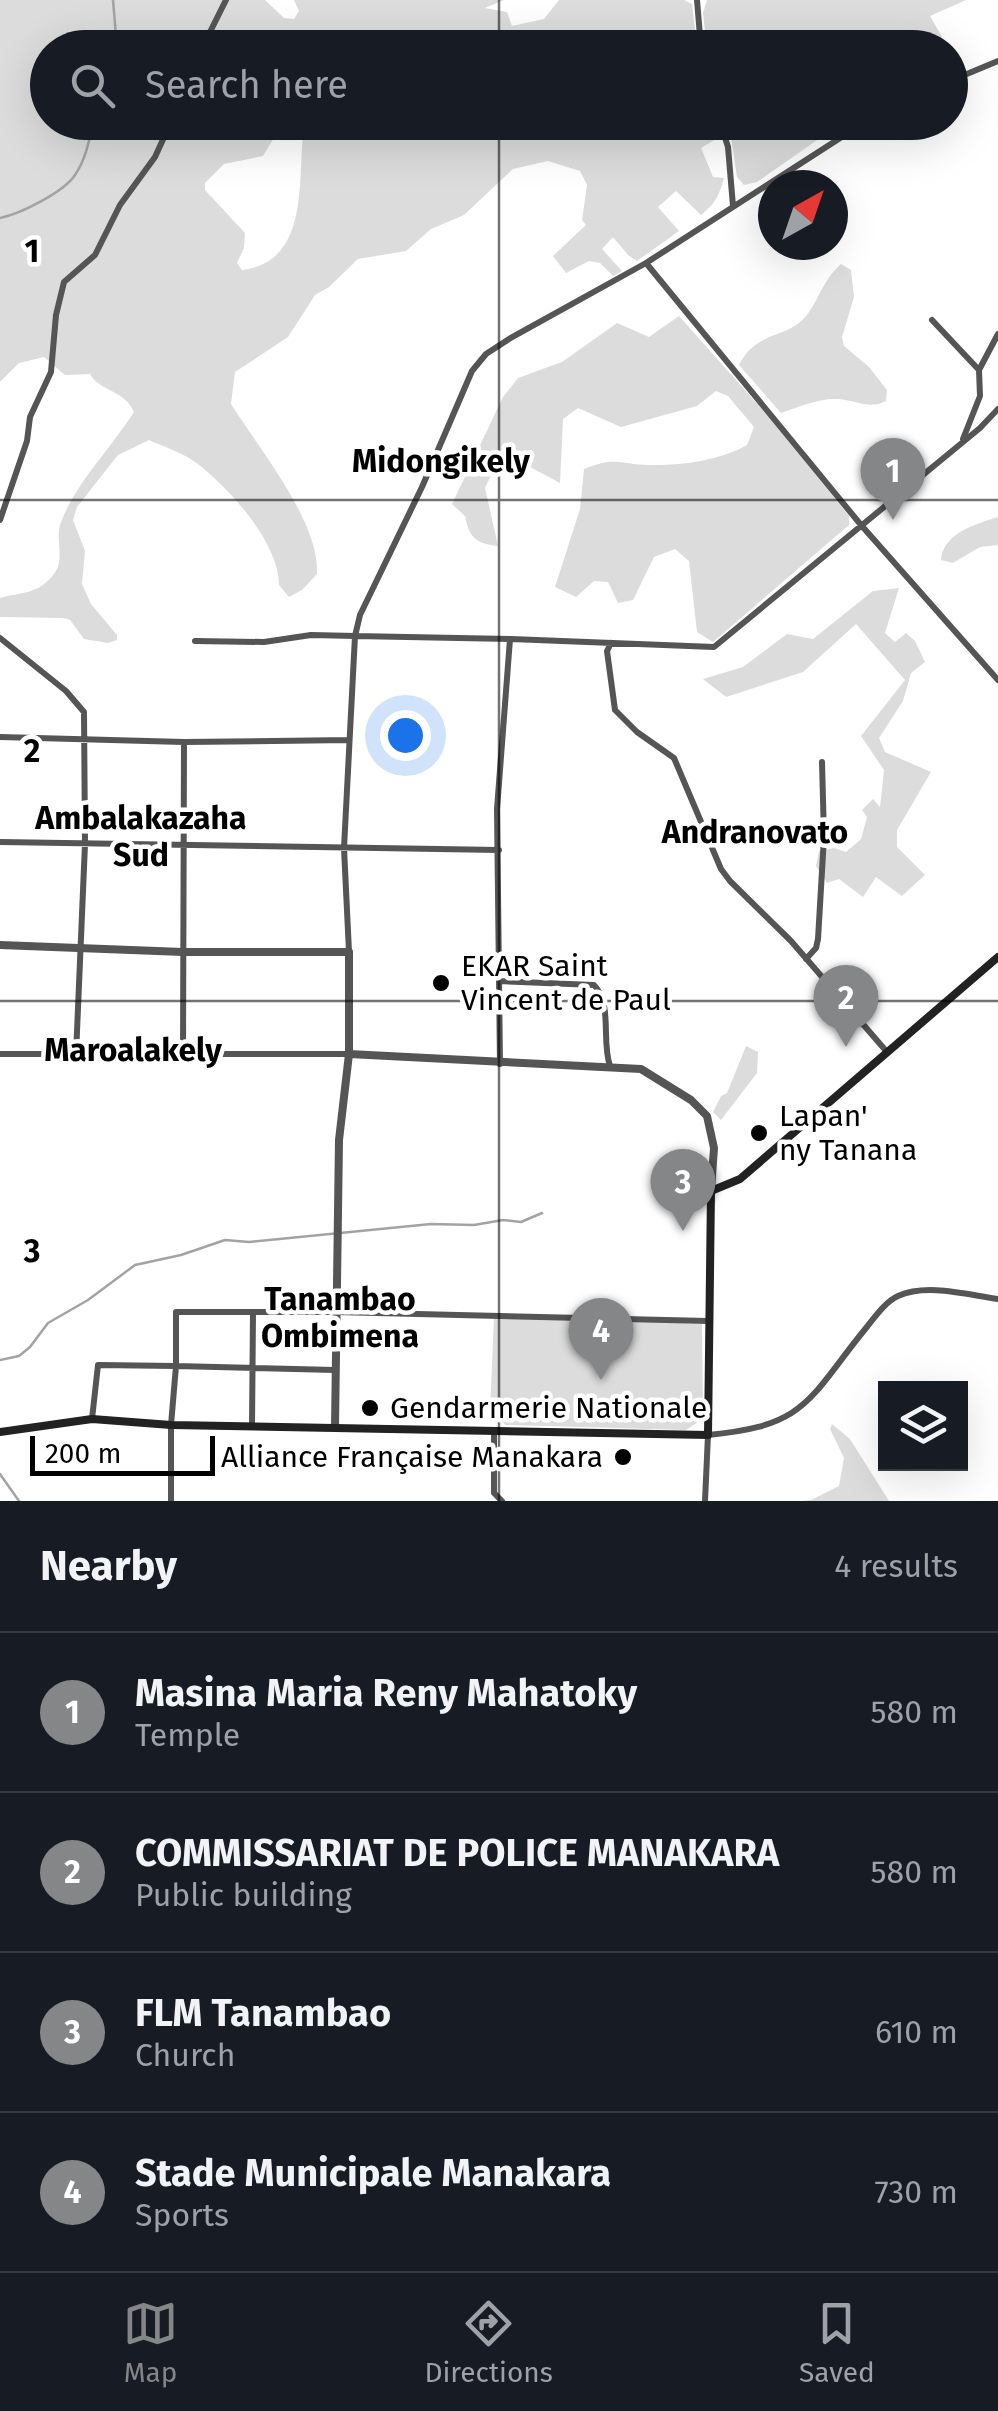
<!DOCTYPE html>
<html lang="en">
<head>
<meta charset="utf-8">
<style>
	:root { --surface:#171b24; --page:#242831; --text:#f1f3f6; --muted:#9ea1a6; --line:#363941; --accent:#858687 }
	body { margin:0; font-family:"Fira Sans",sans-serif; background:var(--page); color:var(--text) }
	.controls { position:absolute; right:30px; bottom:30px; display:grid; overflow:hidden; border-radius:0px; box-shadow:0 10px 40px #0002 }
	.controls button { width:90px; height:90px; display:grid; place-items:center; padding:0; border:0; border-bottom:2px solid var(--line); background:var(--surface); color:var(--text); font:50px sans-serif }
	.compass { position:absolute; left:758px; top:170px; width:90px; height:90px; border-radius:50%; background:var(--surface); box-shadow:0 10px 40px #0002; rotate:40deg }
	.scale { position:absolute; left:30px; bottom:25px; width:185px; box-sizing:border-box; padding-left:10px; border:5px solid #000; border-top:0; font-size:28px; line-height:35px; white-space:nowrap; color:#000; -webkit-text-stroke:8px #fff; paint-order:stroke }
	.you { position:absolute; left:405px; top:735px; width:35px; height:35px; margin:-25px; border:8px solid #fff; border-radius:50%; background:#1a73e8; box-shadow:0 0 0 15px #1a73e833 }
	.badge { display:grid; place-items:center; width:65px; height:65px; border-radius:50%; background:var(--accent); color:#fff; font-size:32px; font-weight:700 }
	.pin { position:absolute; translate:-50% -82px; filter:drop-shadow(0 2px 5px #0008) }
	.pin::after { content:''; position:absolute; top:52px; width:35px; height:30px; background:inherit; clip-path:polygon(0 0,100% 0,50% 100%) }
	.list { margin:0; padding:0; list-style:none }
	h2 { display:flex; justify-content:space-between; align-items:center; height:130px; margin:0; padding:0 40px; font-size:42px }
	h2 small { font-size:32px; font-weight:400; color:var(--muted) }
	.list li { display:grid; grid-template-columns:65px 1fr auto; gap:30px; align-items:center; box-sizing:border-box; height:160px; padding:0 40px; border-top:2px solid var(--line) }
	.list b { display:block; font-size:38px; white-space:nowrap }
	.list p { margin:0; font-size:32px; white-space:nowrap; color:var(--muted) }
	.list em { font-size:32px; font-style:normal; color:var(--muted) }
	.icon { flex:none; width:55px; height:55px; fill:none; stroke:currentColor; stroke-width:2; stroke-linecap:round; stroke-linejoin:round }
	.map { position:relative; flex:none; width:998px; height:1501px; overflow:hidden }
	.search { position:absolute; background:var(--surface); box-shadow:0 10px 40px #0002; left:30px; right:30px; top:30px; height:110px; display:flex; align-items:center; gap:25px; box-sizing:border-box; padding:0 35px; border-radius:55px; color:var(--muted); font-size:38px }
	.sheet { height:770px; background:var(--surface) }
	nav { display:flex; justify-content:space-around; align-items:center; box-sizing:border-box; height:140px; border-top:2px solid var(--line); background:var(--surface); font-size:28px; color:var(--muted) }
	nav a { display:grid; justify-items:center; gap:5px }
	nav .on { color:var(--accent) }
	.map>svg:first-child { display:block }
	.green { fill:#dcdcdc }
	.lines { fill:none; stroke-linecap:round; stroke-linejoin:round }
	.stream { stroke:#a3a3a3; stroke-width:2.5 }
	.minor { stroke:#555; stroke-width:6 }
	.tertiary { stroke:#555; stroke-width:8 }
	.secondary { stroke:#222; stroke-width:8 }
	.grid { fill:none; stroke:#000; stroke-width:2.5; stroke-opacity:0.55 }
	.poi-dot { fill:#000; stroke:#fff; stroke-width:4 }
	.labels { text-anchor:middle; stroke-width:9; stroke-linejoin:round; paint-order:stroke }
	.poi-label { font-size:30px; fill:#000; stroke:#fff; text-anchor:start }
	.neighbourhood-label { font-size:32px; font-weight:bold; fill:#000; stroke:#fff }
	.grid-label { font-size:32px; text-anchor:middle; font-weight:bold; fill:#000; stroke:#fff; stroke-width:9; stroke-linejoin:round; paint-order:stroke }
</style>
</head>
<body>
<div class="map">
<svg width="998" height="1501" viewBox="0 0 998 1501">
	<rect width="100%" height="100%" fill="#fff"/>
	<path class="green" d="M0 0H265L284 18 294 19 299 11 294 0H504L485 8 507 12 512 26 544 19 559 0H684L692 4 697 47 48 48V122L278 123 280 128 263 156 224 164 205 183V190L245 233 244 248 237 263 242 270C308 262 298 185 303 135L299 123H717L721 136 701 148 713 177 724 178C719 196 715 204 701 215L676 191 658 207 679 231 637 261 628 255 613 237 602 249 622 271 613 276 600 263 589 261 566 273 553 256 586 225 582 220 587 185 580 171 548 161 513 169 464 215 431 229 406 251 358 259 329 287 315 295 288 337 235 372 231 404C258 447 320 522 317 574L302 590 289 597 279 585C279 543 230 489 198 464 185 454 165 447 149 440L118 455 77 507 73 520 85 551 82 584 91 604 117 635V640L108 643 84 639 70 620 63 618 0 617V598C20 592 38 595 54 574 66 558 54 539 61 522 76 483 111 448 134 412 125 390 99 391 90 374L65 375 44 357 19 363 0 382Z
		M707 0H966L930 16 942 37 926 47 707 48 703 13Z
		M729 123V122L852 123 833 129 757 182 744 185 737 177Z
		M841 264 851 270 854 297 842 337 844 346 869 367 887 390 886 401C868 410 856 400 838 399 818 398 799 407 781 413L739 365C756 330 788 339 806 316 820 298 822 281 841 264Z
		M679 316 769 417 849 516V525L713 642 697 632 689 561 675 549 654 557 633 600 618 603 608 582 594 581 576 597 555 587 580 509 584 469C619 455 621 466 654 465 685 465 720 460 747 445L754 427 728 396 716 391 697 406 621 427 578 408 563 419 560 483 517 460 494 469 485 488 498 546C477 544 469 538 465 516L452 504 503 397 518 378 562 362 617 323 649 337Z
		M998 517V545L980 547 953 563 941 560C943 533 976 524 998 517Z
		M899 588 885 633 895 642 906 633 915 641 925 662 911 673 903 701 879 738 885 752 931 772 897 830V847L925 875 902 896 876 877 863 897 839 879 827 883 816 866 819 851 834 848 846 852 861 839 867 817 862 810 873 799 880 807 884 770 861 736 905 680 856 624 803 672 726 697 703 679 743 667 787 634 813 639 873 591Z
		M746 1046 758 1052 757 1073 721 1120 713 1112 721 1096 727 1093Z
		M494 1315 702 1324 703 1419 686 1430 506 1425 490 1414Z
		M832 1424 850 1439 889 1501H801L811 1500 839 1486 844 1458 830 1429Z"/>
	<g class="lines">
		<path class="stream" d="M113 0 117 48
			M0 218C20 214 64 192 75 175 86 159 89 141 93 122
			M0 1360 19 1356 30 1347 48 1323 88 1300 135 1265 181 1255 225 1240 249 1242 431 1224 474 1225 503 1220 521 1222 542 1213
			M0 1474 19 1501"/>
		<path class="minor" d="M697 0 701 48
			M202 48 226 0
			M950 81 998 61
			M720 122 728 147 733 206
			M646 263 865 122
			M932 320 979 370
			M963 439 980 396 979 370 998 334
			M0 520 27 441 30 417 51 372 56 315 64 282 95 255 120 205 155 157 171 122
			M0 638 66 691 84 712 85 844 76 1055
			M511 639 714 647 980 428 998 409
			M195 641 264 642 311 635 355 636 360 615 422 487 472 371 486 354 509 339 646 263 861 525 998 680
			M611 643 607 651 615 710 637 732 674 758 721 869 730 881 791 941 887 1052
			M0 737 184 742 349 740
			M0 842 499 850
			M349 952 344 848 355 636 510 639 497 809 500 1064
			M806 959 816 948 818 939 824 837 822 762
			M499 981 594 985C613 1004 601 1041 610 1066
			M0 1054H349
			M183 1056 184 742
			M92 1419 98 1365 176 1366V1312H335L708 1321
			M252 1426 253 1312
			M494 1431V1493L502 1501
			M171 1501V1425L176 1366 335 1370
			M705 1501 708 1435C808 1426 808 1399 866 1328 875 1317 885 1302 898 1296 927 1283 968 1295 998 1299"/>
		<path class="tertiary" d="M0 945 183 952H349V1054L339 1140 335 1427
			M349 1054 641 1069 691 1100 707 1116 714 1148 711 1191"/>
		<path class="secondary" d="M0 1432 92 1419 171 1425 708 1435 711 1191 740 1179 998 957"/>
	</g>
	<path class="grid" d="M499 0V48M499 122V1501M0 500H998M0 1001H998"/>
	<g class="poi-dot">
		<circle cx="441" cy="983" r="10"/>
		<circle cx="759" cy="1133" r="10"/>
		<circle cx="370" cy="1408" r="10"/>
		<circle cx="623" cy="1457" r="10"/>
	</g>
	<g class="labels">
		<g class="poi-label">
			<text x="461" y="976">EKAR Saint<tspan x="461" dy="34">Vincent de Paul</tspan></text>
			<text x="779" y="1126">Lapan'<tspan x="779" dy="34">ny Tanana</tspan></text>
			<text x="390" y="1418">Gendarmerie Nationale</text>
			<text x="603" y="1467" text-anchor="end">Alliance Française Manakara</text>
		</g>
		<g class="neighbourhood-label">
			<text x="441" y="472">Midongikely</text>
			<text x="141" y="829">Ambalakazaha<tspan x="141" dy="37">Sud</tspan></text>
			<text x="755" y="843">Andranovato</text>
			<text x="133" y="1061">Maroalakely</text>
			<text x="340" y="1310">Tanambao<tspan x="340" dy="37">Ombimena</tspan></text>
		</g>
	</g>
	<g class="grid-label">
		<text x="32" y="262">1</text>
		<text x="32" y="762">2</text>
		<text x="32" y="1262">3</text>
	</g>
</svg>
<div class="controls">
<button><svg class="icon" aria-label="layers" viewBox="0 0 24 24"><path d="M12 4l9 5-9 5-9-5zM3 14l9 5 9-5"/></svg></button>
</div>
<svg class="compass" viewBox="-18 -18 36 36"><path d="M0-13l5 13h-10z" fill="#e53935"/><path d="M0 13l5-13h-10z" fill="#9ea1a6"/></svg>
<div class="scale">200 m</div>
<div class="you"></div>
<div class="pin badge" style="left:893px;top:520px">1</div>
<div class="pin badge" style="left:846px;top:1047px">2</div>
<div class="pin badge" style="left:683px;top:1231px">3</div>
<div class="pin badge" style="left:601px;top:1380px">4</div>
<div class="search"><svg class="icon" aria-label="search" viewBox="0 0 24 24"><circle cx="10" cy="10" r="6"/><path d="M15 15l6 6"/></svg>Search here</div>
</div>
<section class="sheet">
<h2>Nearby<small>4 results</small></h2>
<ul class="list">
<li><span class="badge">1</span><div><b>Masina Maria Reny Mahatoky</b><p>Temple</p></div><em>580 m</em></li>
<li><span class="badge">2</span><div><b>COMMISSARIAT DE POLICE MANAKARA</b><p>Public building</p></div><em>580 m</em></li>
<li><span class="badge">3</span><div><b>FLM Tanambao</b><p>Church</p></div><em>610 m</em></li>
<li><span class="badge">4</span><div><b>Stade Municipale Manakara</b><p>Sports</p></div><em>730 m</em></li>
</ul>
</section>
<nav>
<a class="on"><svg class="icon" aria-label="map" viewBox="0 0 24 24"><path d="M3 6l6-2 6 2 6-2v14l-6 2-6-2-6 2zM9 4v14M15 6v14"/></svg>Map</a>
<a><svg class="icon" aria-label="directions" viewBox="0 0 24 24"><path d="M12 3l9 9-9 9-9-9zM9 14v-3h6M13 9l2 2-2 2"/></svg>Directions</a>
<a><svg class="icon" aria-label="saved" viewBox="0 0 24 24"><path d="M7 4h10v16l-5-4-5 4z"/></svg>Saved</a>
</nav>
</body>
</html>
